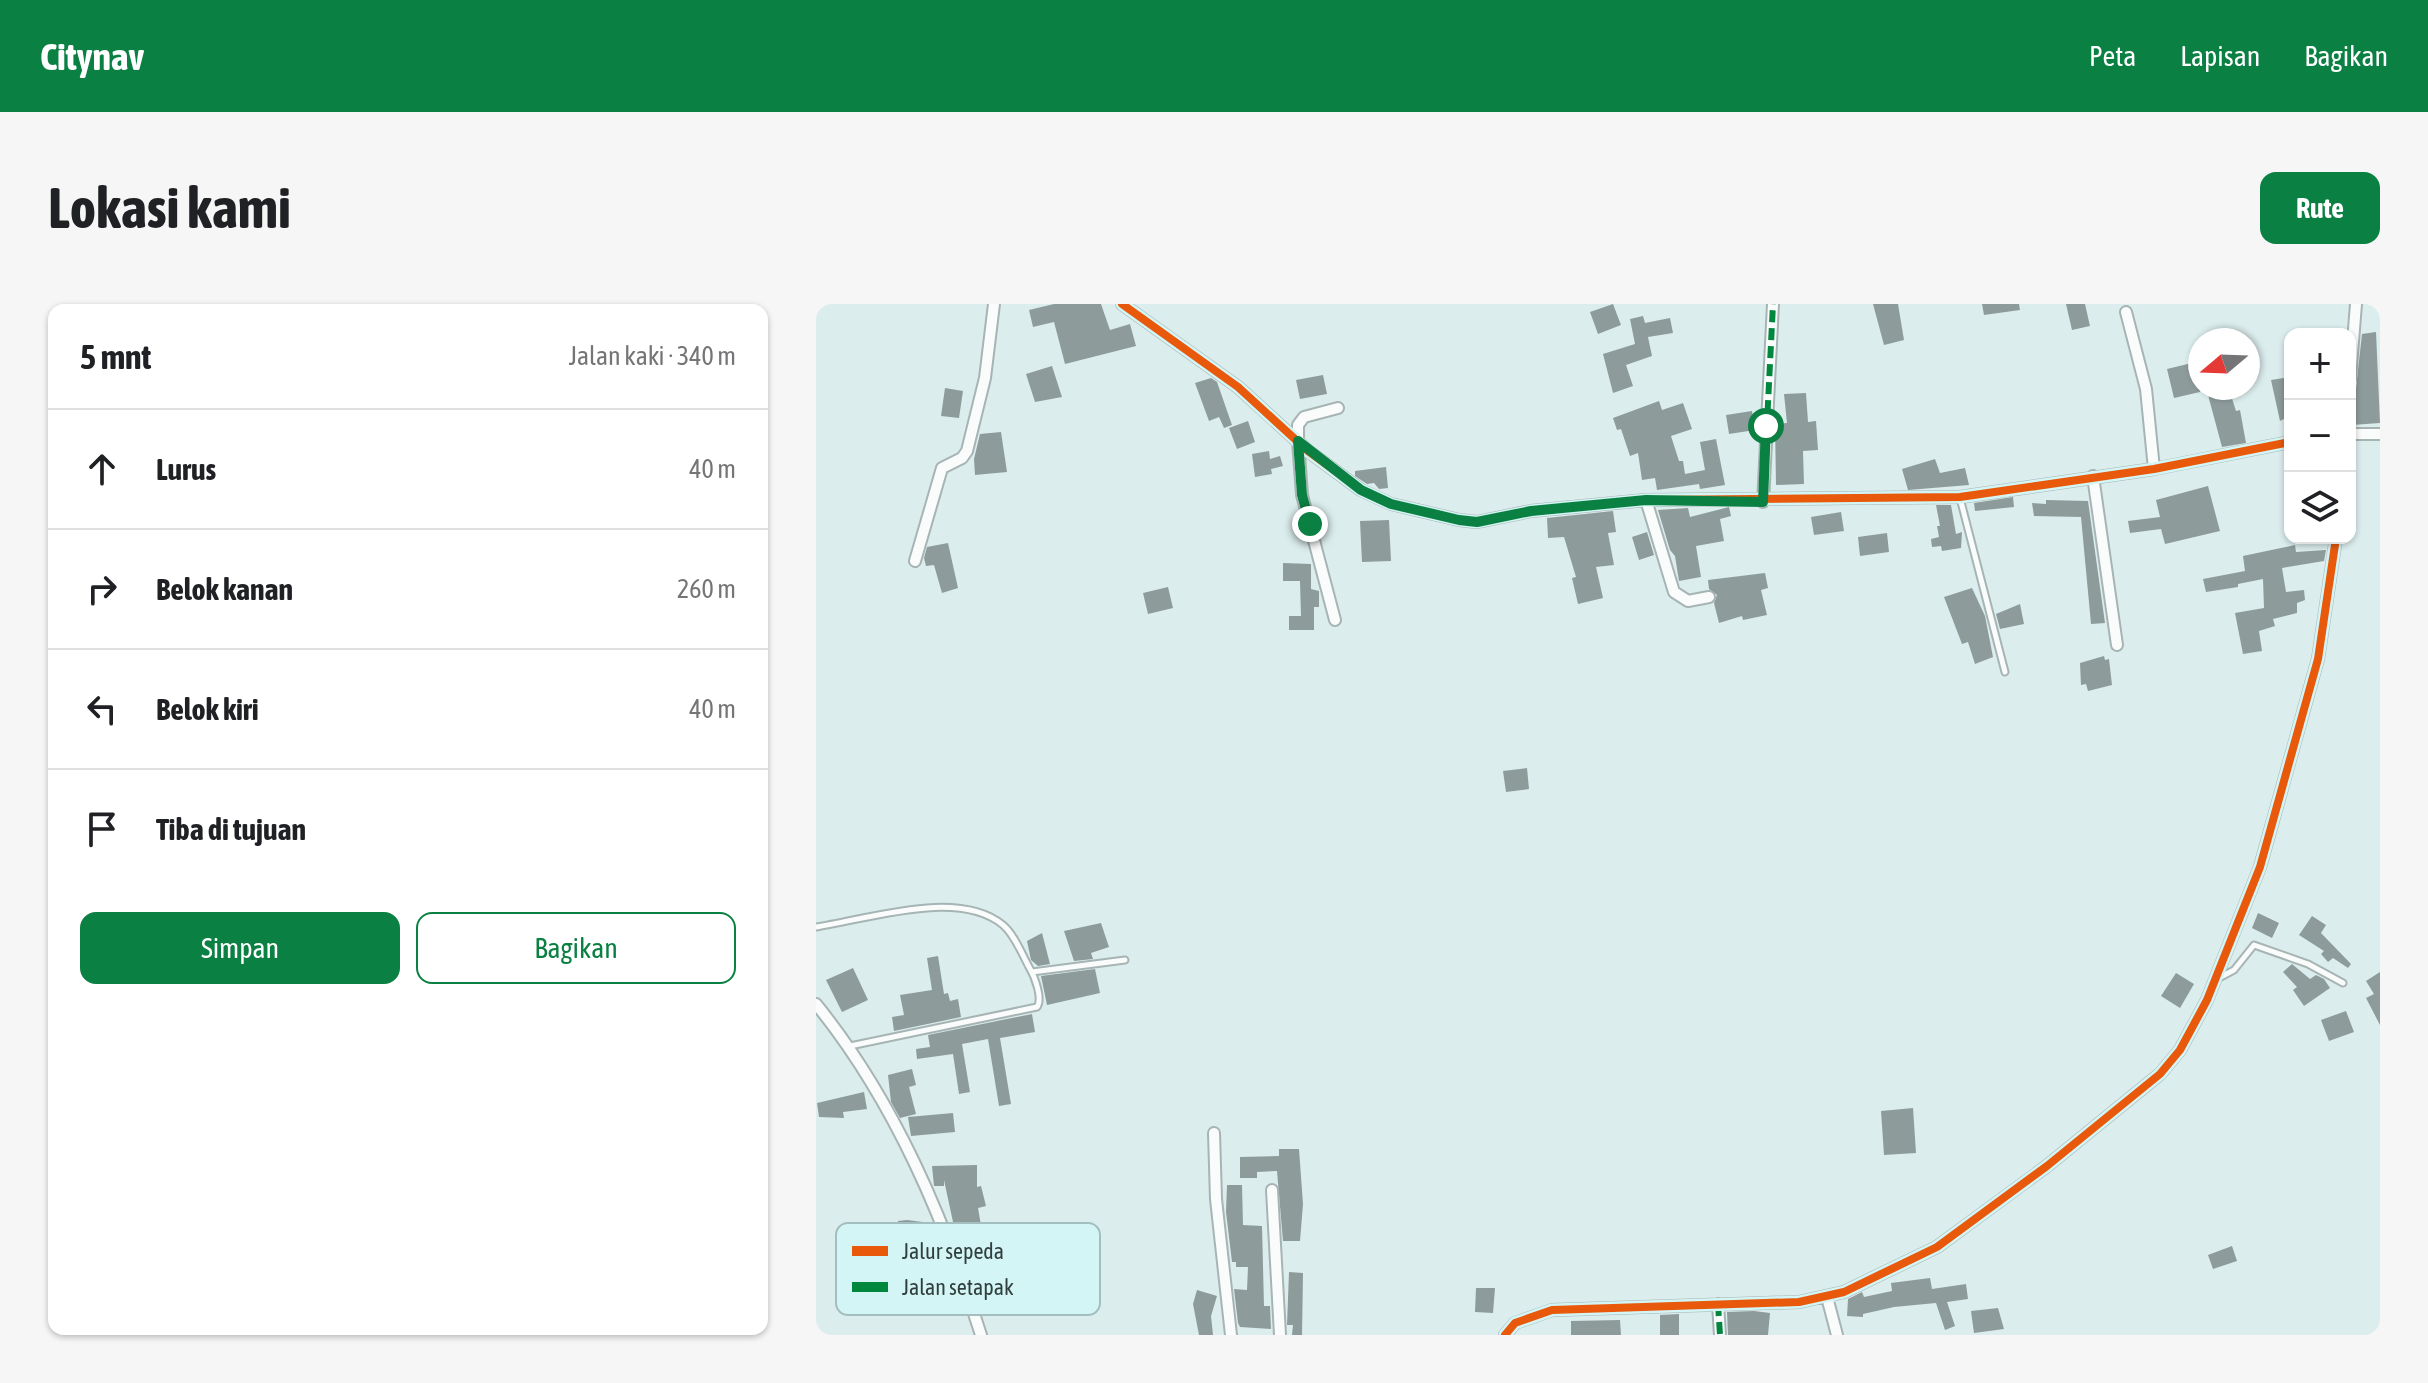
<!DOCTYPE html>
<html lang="id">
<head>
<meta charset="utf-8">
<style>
	:root { --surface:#fff; --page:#f6f6f6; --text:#202124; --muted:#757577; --line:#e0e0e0; --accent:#0b8043 }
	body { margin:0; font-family:"Asap Condensed",sans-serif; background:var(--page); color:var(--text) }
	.controls { position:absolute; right:24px; top:24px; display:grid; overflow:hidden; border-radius:16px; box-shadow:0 2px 6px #0004 }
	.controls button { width:72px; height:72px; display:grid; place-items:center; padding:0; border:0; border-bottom:2px solid var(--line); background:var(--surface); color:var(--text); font:40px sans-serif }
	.compass { position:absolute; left:1372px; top:24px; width:72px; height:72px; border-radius:50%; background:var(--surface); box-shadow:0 2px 6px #0004; rotate:251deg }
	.stop { position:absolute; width:24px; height:24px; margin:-18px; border:6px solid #0b8043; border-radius:50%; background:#fff }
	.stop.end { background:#0b8043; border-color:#fff; box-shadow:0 2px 8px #0008 }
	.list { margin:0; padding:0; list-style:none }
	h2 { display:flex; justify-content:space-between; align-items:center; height:104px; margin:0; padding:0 32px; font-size:34px }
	h2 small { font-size:26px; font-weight:400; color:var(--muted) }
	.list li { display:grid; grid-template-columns:52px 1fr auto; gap:24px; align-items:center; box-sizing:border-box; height:120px; padding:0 32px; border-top:2px solid var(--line) }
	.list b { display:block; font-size:30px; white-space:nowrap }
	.list em { font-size:26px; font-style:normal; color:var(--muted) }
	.actions { display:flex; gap:16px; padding:24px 32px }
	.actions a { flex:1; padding:18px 0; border:2px solid var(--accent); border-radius:16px; text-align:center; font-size:28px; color:var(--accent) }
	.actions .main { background:var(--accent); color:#fff }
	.icon { flex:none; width:44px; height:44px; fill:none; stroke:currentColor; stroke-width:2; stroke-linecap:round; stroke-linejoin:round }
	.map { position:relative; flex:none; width:1564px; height:1031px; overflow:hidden; border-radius:16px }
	header { display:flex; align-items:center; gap:48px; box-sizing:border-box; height:112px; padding:0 40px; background:var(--accent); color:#fff }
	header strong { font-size:38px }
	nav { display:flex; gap:44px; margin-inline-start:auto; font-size:28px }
	.intro { display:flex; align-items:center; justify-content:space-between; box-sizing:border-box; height:192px; padding:0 48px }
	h1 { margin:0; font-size:56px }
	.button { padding:20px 36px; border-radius:16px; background:var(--accent); color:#fff; font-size:28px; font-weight:700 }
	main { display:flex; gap:48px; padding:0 48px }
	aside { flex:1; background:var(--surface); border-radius:16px; box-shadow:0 2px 6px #0004 }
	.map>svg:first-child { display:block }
	.building { fill:#8d9b9b }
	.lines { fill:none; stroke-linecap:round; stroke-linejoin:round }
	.lane-casing { stroke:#a7b4b4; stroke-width:9 }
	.street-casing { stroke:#a7b4b4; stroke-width:14 }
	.lane { stroke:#fafcfc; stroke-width:5 }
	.street { stroke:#fafcfc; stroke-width:10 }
	.quiet { stroke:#00873e; stroke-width:6; stroke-dasharray:12 6; stroke-linecap:butt }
	.cycleway-casing { stroke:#d4f5f5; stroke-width:13 }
	.cycleway { stroke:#e8590c; stroke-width:8 }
	.route { stroke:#0b8043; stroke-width:10 }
	.key { fill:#d4f5f5; stroke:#a3bebe; stroke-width:2 }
	.key-label { font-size:22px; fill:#313e3e }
</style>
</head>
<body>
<header>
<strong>Citynav</strong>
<nav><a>Peta</a><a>Lapisan</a><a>Bagikan</a></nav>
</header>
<div class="intro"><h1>Lokasi kami</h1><a class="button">Rute</a></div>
<main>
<aside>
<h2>5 mnt<small>Jalan kaki · 340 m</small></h2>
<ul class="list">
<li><svg class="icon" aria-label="ahead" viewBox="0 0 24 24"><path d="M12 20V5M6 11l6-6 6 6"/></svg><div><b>Lurus</b></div><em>40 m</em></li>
<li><svg class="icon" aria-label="right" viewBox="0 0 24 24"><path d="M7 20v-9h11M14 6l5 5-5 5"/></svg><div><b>Belok kanan</b></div><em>260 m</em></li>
<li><svg class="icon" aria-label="left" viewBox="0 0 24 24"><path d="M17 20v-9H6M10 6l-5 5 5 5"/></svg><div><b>Belok kiri</b></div><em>40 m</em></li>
<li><svg class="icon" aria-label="arrive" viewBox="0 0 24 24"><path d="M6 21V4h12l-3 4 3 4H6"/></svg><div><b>Tiba di tujuan</b></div></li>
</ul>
<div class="actions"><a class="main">Simpan</a><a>Bagikan</a></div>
</aside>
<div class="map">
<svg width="1564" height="1031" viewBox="0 0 1564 1031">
	<rect width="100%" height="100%" fill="#dceded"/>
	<path class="building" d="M238 0H285L294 26 314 20 320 42 249 60 238 18 217 23 213 6Z
		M797 0 805 21 782 30 774 8Z
		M1057 0H1082L1088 36 1068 41Z
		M1166 0H1203L1204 6 1168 11Z
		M1250 0H1269L1274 22 1256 26Z
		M827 12 829 19 854 14 857 29 832 33 836 52 810 61 817 82 797 89 787 50 819 40 814 15Z
		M1560 28 1564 119 1536 121 1546 30Z
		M1380 58 1384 88 1358 94 1351 65Z
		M236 62 246 93 219 98 210 70Z
		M507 71 511 90 484 95 480 76Z
		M1474 73V112L1464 117 1455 76Z
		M395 74 401 78 416 121 408 124 403 113 393 117 379 79Z
		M129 84 147 87 143 114 125 112Z
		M1413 85 1420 107 1424 106 1430 139 1406 143 1392 91Z
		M990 89 992 118 1000 117 1002 146 987 147 988 180 960 181 959 120 971 119 968 90Z
		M843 97 846 106 867 99 876 125 855 132 863 157H867L869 170 889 166 884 138 900 135 909 181 884 185 883 180 841 186 839 174 826 176 822 149 814 152 805 125 801 126 797 114Z
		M936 107 939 126 913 130 910 111Z
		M432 117 439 138 421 145 413 124Z
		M185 128 191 168 159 171 158 155 164 130Z
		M453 147 454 155 464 152 467 162 455 165 456 170 439 173 436 150Z
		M1119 155 1124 169 1149 164 1153 181 1092 186 1086 165Z
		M570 163 572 184 563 185 558 179 551 180 539 172V167Z
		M1392 182 1404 227 1349 240 1345 225 1314 229 1312 217 1344 213 1340 196Z
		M1197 193 1198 203 1159 207 1158 199Z
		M1230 196 1272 197 1289 319 1275 320 1265 213 1218 212 1216 199 1230 200Z
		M1120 201H1135L1140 230 1146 228 1145 244 1126 247 1125 242 1116 243 1115 235 1123 233 1121 222H1124Z
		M913 203 915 212 904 215 908 237 880 242 885 273 863 277 859 252 854 246 842 206 872 204 874 213Z
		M797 207 800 228 792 229 798 261 780 263 787 294 762 300 756 274 760 273 748 233 732 234 731 214Z
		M1025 208 1028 227 998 231 995 213Z
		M573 216 575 257 546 258 544 217Z
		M831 228 838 251 823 256 816 233Z
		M1071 229 1073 248 1044 252 1042 233Z
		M132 239 142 284 126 289 118 261 110 262 108 254 111 243Z
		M1479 241 1480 248 1510 246 1508 257 1466 264 1470 288 1488 286 1489 296 1481 299V309L1457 315 1459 322 1443 327 1446 347 1427 350 1419 309 1448 304 1447 275 1422 280V283L1390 288 1387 275 1429 267 1427 252Z
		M467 259 495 260V285L503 287V303H498V326H473V312H485L484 277H467Z
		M949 269 952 284 945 286 951 311 927 316 926 312 903 319 898 299 901 291 893 285 892 276Z
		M352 283 357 304 332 310 327 289Z
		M1156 284 1169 312 1177 353 1159 360 1152 338 1146 340 1128 293Z
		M1204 300 1208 320 1184 325 1180 310Z
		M1288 352 1289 356 1293 355 1296 381 1272 387 1270 380 1265 381 1264 359Z
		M711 464 713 485 690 488 687 467Z
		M1442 609 1463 619 1456 634 1436 624Z
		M1496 612 1510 621 1505 629 1535 660 1532 664 1517 654 1512 658 1505 650 1508 647 1483 631Z
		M285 619 293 643 275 649 277 655 258 657 248 627Z
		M226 629 234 660 222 662 215 656 211 637Z
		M122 652 128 690 132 689 134 697 142 695 145 713 78 727 76 713 88 711 84 691 116 686 111 654Z
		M1476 660 1494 675 1500 671 1508 675 1514 684 1488 702 1477 686 1481 683 1467 668Z
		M37 664 52 696 26 708 10 676Z
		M279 665 284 689 231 701 225 672Z
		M1564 668V721L1550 694 1558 690 1550 677Z
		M1360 669 1378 680 1364 704 1345 692Z
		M1530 707 1538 728 1513 737 1505 716Z
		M216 710 219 728 184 734 195 800 183 802 172 735 146 740 154 788 143 790 137 750 101 755 100 745 114 743 112 731Z
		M96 765 100 781 93 783 100 810 84 814 75 798 72 771Z
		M48 788 51 805 27 808 28 814 3 813 1 799Z
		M1097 804 1100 849 1068 851 1065 807Z
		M137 809 139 828 95 832 92 813Z
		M463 845H483L487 900 484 937H467L461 867 441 868V874H424V853L463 852Z
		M161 861V883L165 882 170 902 162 904 166 927 140 932 128 876V882H118L116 862Z
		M411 881H426L427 921 446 922 448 1002H454L455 1025 424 1023 422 1019 418 985 431 986 432 963H420V958H416L410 908Z
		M91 916 115 919 114 934 122 935 119 953 129 955 125 972 102 967 93 984 88 981 86 986 71 978 81 960 77 959 85 928H80L82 917Z
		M1416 942 1421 957 1397 965 1392 951Z
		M473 968 487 969 486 1031H476L477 1021H471Z
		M1114 974 1116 985 1150 980 1152 995 1131 998 1139 1022 1129 1026 1120 999 1078 1003 1047 1010V1013L1031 1012 1032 995 1046 988 1048 993 1076 987 1075 979Z
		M660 984H679L677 1009 659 1008Z
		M381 986 401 992 395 1012 397 1031H383L377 1000Z
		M1182 1004 1188 1025 1158 1029 1155 1007Z
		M938 1007 954 1009 952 1031H912L911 1008Z
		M863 1010V1031H844V1011Z
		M804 1016 805 1031H755V1017Z"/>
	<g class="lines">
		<g class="lane-casing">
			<path id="lane" d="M1144 194 1189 368
				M0 623C53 615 143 584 187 621 198 630 206 650 213 663 219 673 227 695 221 703L34 742
				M216 668 309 656
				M1401 675 1418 666 1438 641 1492 660 1527 679"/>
		</g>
		<g class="street-casing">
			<path id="street" d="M306 0 422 83 492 147 545 186 575 200 643 216 661 218 715 207 830 196 1144 193 1338 165 1474 138
				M1310 8 1330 85 1338 165
				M1534 75 1540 0
				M1534 130H1564
				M1277 172 1301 341
				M830 196 858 288 872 297 893 293
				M947 198 957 0
				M99 257 126 164 146 154 151 147 169 74 178 0
				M519 316 486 191 482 137V121L488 113 522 104
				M0 700C78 796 128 914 165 1031
				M398 829 400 895 415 1031
				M456 886 464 1031
				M1011 993 1021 1031
				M902 1000 904 1031
				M689 1031 699 1019 736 1006 983 998 1028 988 1121 943 1231 862 1344 770 1364 746 1391 696 1444 563 1502 355 1520 234"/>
		</g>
		<use href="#lane" class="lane"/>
		<use href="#street" class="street"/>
		<path class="quiet" d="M947 198 957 0
			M902 1000 904 1031"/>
		<g class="cycleway-casing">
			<path id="cycleway" d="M306 0 422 83 492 147 545 186 575 200 643 216 661 218 715 207 830 196 1144 193 1338 165 1474 138
				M689 1031 699 1019 736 1006 983 998 1028 988 1121 943 1231 862 1344 770 1364 746 1391 696 1444 563 1502 355 1520 234"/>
		</g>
		<use href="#cycleway" class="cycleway"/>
	</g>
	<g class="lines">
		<path class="route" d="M494 220 486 191 482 137 545 186 575 200 643 216 661 218 715 207 830 196 947 198 950 122"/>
	</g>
	<rect x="20" y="919" width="264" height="92" rx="12" class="key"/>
	<rect x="36" y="942" width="36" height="10" fill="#e8590c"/>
	<rect x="36" y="978" width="36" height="10" fill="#00873e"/>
	<g class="key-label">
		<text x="86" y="955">Jalur sepeda</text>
		<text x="86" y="991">Jalan setapak</text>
	</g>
</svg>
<div class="controls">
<button>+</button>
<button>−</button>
<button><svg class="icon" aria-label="layers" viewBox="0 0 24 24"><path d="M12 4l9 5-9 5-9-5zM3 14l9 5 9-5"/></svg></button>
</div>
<svg class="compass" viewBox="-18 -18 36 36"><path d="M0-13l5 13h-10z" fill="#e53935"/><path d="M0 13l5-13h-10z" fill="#757577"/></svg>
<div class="stop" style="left:950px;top:122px"></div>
<div class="stop end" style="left:494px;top:220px"></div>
</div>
</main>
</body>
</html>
